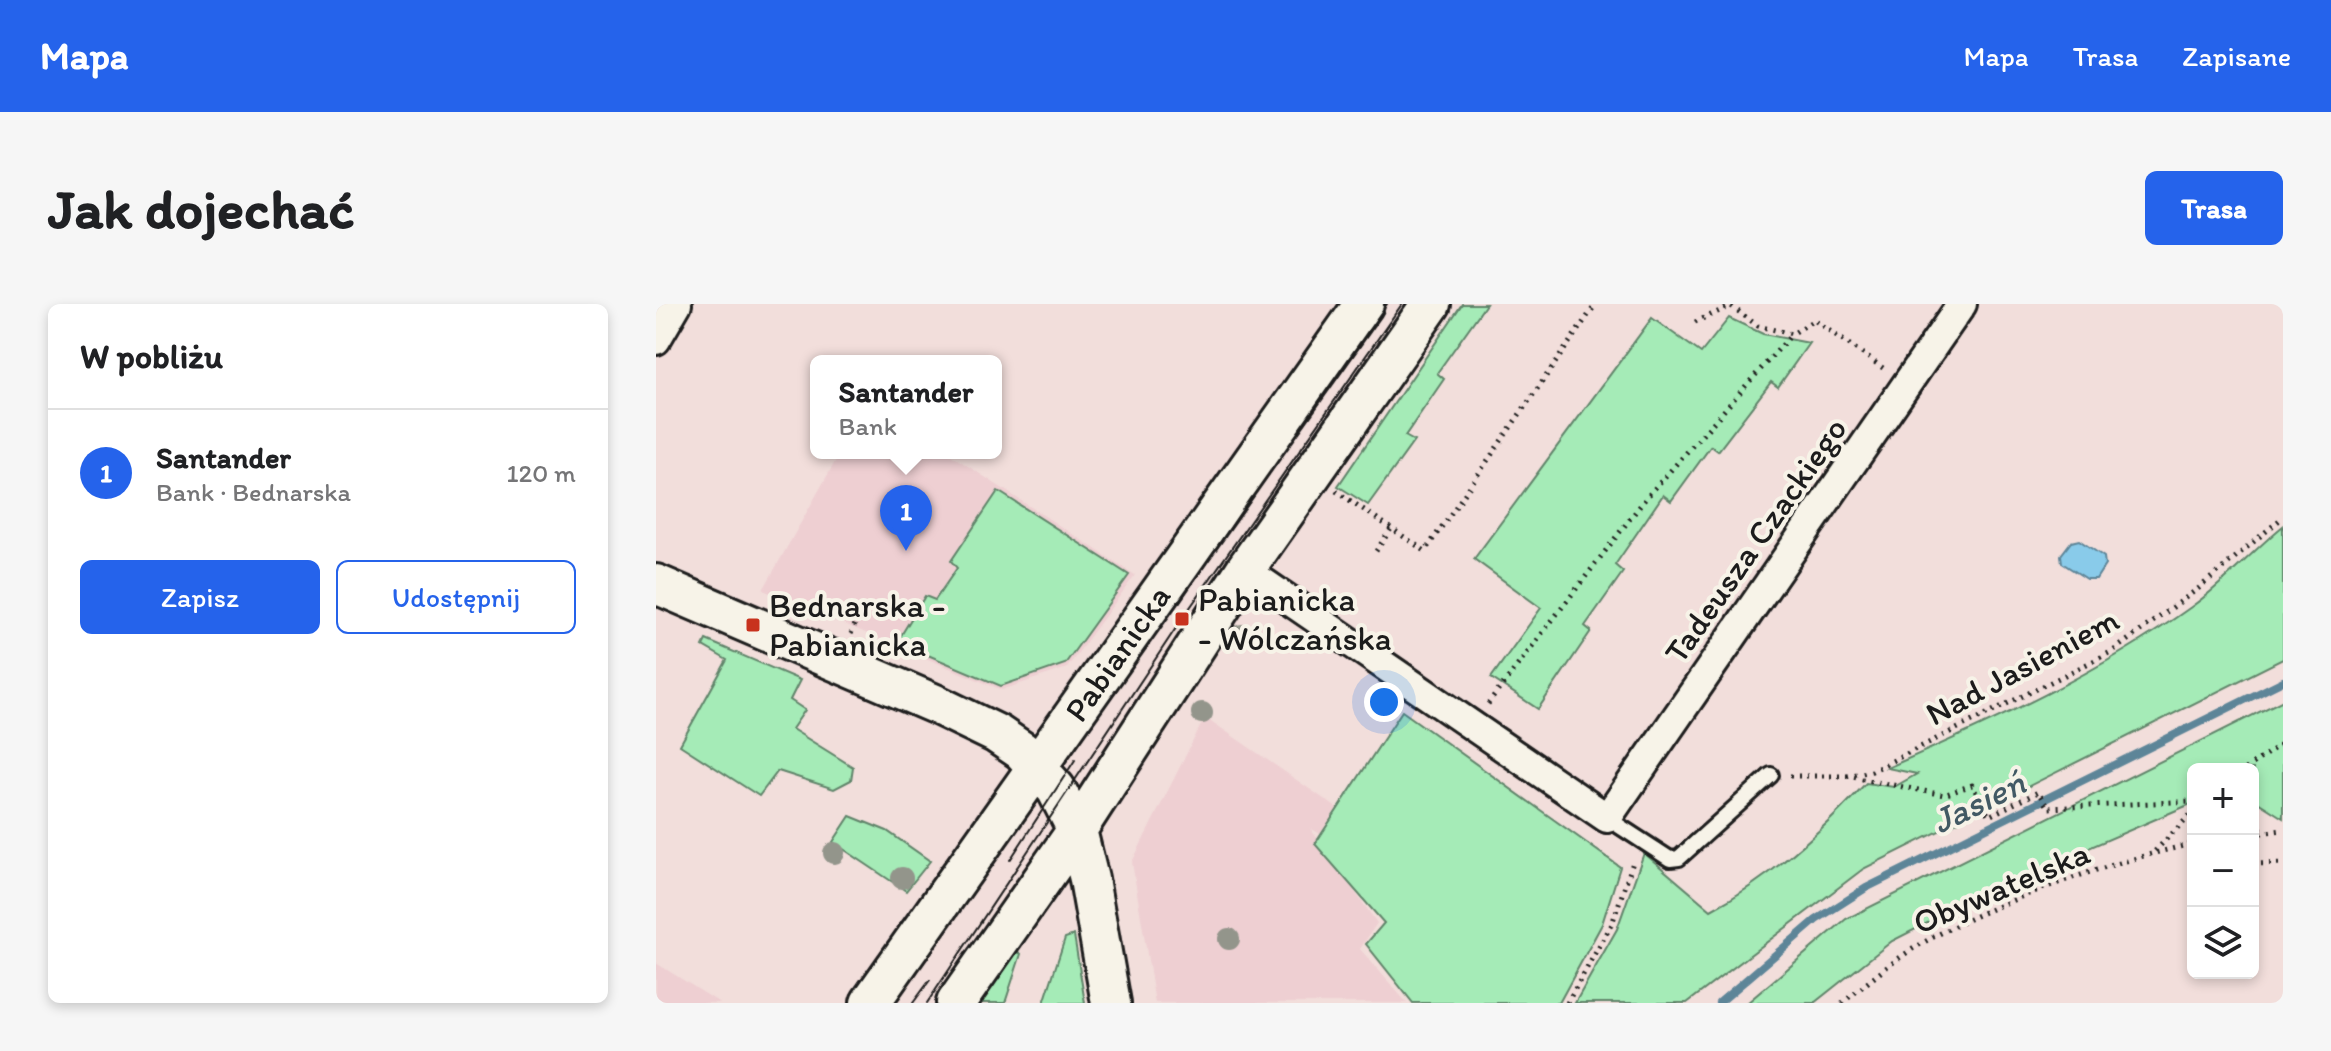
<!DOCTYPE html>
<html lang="pl">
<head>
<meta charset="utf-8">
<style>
	:root { --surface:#fff; --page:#f6f6f6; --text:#202124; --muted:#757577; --line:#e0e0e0; --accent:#2563eb }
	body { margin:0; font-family:Itim,sans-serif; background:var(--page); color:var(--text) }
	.controls { position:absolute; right:24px; bottom:24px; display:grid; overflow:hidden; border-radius:12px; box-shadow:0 4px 12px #0003 }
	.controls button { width:72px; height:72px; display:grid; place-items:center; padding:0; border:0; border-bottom:2px solid var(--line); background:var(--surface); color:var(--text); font:40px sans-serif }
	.you { position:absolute; left:728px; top:398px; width:28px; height:28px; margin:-20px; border:6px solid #fff; border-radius:50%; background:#1a73e8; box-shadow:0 0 0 12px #1a73e833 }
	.badge { display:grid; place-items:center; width:52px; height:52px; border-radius:50%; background:var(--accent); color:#fff; font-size:26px; font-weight:700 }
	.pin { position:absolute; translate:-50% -66px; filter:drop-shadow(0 2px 4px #0008) }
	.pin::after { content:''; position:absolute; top:42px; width:28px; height:24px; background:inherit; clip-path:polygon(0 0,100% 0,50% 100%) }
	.popup { position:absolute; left:154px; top:51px; width:192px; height:104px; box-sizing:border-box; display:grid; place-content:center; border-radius:12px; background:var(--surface); filter:drop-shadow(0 2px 6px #0005); font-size:26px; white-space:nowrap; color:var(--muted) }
	.popup b { font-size:30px; color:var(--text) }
	.popup::after { content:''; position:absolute; left:50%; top:100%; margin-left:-16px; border:16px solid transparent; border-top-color:var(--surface) }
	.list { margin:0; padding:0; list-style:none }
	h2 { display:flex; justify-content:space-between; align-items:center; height:104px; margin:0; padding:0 32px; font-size:34px }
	h2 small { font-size:26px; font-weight:400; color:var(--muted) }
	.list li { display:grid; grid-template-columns:52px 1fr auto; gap:24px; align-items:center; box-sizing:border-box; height:128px; padding:0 32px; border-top:2px solid var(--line) }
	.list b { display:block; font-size:30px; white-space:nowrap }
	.list p { margin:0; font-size:26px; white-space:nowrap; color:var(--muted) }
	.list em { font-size:26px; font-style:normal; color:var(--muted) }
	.actions { display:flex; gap:16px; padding:24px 32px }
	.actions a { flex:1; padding:18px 0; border:2px solid var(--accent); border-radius:12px; text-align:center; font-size:28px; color:var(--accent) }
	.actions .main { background:var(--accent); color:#fff }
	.icon { flex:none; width:44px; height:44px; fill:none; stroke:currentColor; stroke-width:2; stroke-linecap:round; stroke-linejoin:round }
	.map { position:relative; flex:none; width:1627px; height:699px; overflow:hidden; border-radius:12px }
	header { display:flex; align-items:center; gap:48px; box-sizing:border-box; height:112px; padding:0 40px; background:var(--accent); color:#fff }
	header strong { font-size:38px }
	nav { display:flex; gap:44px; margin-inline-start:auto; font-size:28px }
	.intro { display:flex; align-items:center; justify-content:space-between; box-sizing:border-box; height:192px; padding:0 48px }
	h1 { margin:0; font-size:56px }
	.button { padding:20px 36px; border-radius:12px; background:var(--accent); color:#fff; font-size:28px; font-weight:700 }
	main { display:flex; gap:48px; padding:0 48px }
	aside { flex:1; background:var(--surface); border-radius:12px; box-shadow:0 4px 12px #0003 }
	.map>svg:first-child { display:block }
	.built { fill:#eecfd2 }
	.green { fill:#a5ebb7; stroke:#60846a; stroke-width:2 }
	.water { fill:#89cbea; stroke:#5d8598; stroke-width:2 }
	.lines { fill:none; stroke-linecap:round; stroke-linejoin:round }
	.stream { stroke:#5d8598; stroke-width:8 }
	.lane-casing { stroke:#1c1c1c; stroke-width:20 }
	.street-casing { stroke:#1c1c1c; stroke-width:34 }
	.secondary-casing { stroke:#1c1c1c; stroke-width:44 }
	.path { stroke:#1c1c1c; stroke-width:5; stroke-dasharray:2 6; stroke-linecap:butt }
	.lane { stroke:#f7f3e8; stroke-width:14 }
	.street { stroke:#f7f3e8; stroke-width:28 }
	.secondary { stroke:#f7f3e8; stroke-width:38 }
	.tram { stroke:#1c1c1c; stroke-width:2 }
	.tree { fill:#93958b }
	.poi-dot { fill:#c8321e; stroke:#f7f3e8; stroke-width:3 }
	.labels { text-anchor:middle; stroke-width:8; stroke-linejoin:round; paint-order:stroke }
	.street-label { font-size:34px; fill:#1c1c1c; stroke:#f7f3e8 }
	.poi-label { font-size:34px; fill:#1c1c1c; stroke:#f7f3e8; text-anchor:start }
	.water-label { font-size:36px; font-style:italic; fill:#425964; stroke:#f7f3e8 }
</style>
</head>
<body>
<header>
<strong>Mapa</strong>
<nav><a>Mapa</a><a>Trasa</a><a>Zapisane</a></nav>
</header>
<div class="intro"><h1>Jak dojechać</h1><a class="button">Trasa</a></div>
<main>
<aside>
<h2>W pobliżu<small></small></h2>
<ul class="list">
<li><span class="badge">1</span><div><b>Santander</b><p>Bank · Bednarska</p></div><em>120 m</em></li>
</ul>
<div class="actions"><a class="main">Zapisz</a><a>Udostępnij</a></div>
</aside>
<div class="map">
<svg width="1627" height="699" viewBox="0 0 1627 699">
	<rect width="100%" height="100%" fill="#f2dedb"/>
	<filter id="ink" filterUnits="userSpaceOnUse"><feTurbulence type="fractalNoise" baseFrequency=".0125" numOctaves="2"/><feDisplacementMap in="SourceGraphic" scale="16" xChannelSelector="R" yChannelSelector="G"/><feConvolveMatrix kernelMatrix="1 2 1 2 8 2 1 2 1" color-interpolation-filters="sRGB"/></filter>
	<g filter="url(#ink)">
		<path class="built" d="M184 149H292L479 271 411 364 346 386 107 286Z
			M549 413 684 506 666 531 654 524 721 619 704 645 751 699H499L476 558Z
			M0 659 64 699H0Z"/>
		<path class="green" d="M806 0H830L781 69 788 75 749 132 758 137 712 201 682 182Z
			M996 14 1045 49 1073 14 1107 30 1153 39 1122 83 1115 78 1062 147 1055 142 1015 197 1007 191 959 261 967 268 929 322 935 327 882 405 835 374 885 304 818 255Z
			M342 187 473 271 409 360 345 382 241 338 269 292 279 296 301 264 295 257Z
			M1627 222V355L1207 565 1031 699H919L961 625 988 549 1055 606C1114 575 1165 528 1210 479L1238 483 1261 470 1231 464C1336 418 1442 370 1535 303 1568 280 1595 248 1627 222Z
			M50 336 144 376 134 396 149 406 136 425 197 463 195 476 178 485 122 467 103 492 24 441 71 356 47 342Z
			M1627 396V514L1597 495V465H1537V499L1342 583 1236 637 1158 699H1091L1190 615Z
			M746 407 964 563 946 620 903 699H757L710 640 728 619 659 540Z
			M194 512 231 527 274 557 250 587 177 538Z
			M418 631 429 699H388L409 634Z
			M358 645 365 650 349 699H320Z"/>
		<path class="water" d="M1423 236 1448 253 1449 261 1440 275H1431L1406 259 1405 251 1415 238Z"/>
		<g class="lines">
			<path class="stream" d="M1063 699 1160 616 1210 584 1627 377"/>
			<g class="lane-casing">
				<path id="lane" d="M951 514 1014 555 1023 554 1115 471"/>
			</g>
			<g class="street-casing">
				<path id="street" d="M0 36 21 0
					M589 266 951 514 1306 0"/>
			</g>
			<g class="secondary-casing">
				<path id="secondary" d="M0 280 279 400 341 430 366 447 400 485 421 526 433 575 455 699
					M214 699 708 0
					M300 699 421 526 589 266 775 0"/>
			</g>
			<path class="path" d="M1039 18 1075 2 1102 22 1136 30 1158 16 1227 64
				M680 187 769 247 940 0
				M720 247 735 225
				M195 330 203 311 214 299
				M832 400 990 194 1136 30
				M1590 465 1627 438
				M1134 472H1191L1288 491 1316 481 1333 512 1382 488 1392 504 1537 497
				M1191 472 1216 467 1457 347 1543 284 1627 213
				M1597 521 1611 528
				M1597 530 1627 526
				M1499 547 1537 508
				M1597 560 1627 559
				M911 699 956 620 978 555
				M1186 699C1212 679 1237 656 1265 640 1337 598 1456 557 1537 540"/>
			<use href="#lane" class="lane"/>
			<use href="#street" class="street"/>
			<use href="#secondary" class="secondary"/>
			<path class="tram" d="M644 124 731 0
				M523 299 595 193
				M354 556 419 456
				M257 699 274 676
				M271 699 526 315 746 0"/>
		</g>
		<g class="tree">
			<circle cx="586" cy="331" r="11"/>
			<circle cx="546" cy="409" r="11"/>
			<circle cx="178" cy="549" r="11"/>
			<circle cx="246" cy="574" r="11"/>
			<circle cx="573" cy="635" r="11"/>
		</g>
	</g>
	<g class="poi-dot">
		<rect x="518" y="307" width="16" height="16" rx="4"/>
		<rect x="89" y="313" width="16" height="16" rx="4"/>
	</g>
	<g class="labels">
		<g class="street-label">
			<text transform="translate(1099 236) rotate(-55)" y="12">Tadeusza Czackiego</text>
			<text transform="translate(461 349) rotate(-55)" y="12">Pabianicka</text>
			<text transform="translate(1366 362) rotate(-28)" y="12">Nad Jasieniem</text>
			<text transform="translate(1345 583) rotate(-23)" y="12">Obywatelska</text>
		</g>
		<g class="poi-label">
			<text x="542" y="307">Pabianicka<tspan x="542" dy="39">- Wólczańska</tspan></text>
			<text x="113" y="313">Bednarska -<tspan x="113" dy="39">Pabianicka</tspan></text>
		</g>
		<g class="water-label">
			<text transform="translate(1322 497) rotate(-26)" y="13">Jasień</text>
		</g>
	</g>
</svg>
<div class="controls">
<button>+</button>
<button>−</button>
<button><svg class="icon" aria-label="layers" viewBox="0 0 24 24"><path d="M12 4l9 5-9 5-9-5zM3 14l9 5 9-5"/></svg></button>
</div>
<div class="you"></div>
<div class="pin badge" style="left:250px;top:247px">1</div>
<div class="popup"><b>Santander</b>Bank</div>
</div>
</main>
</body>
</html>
